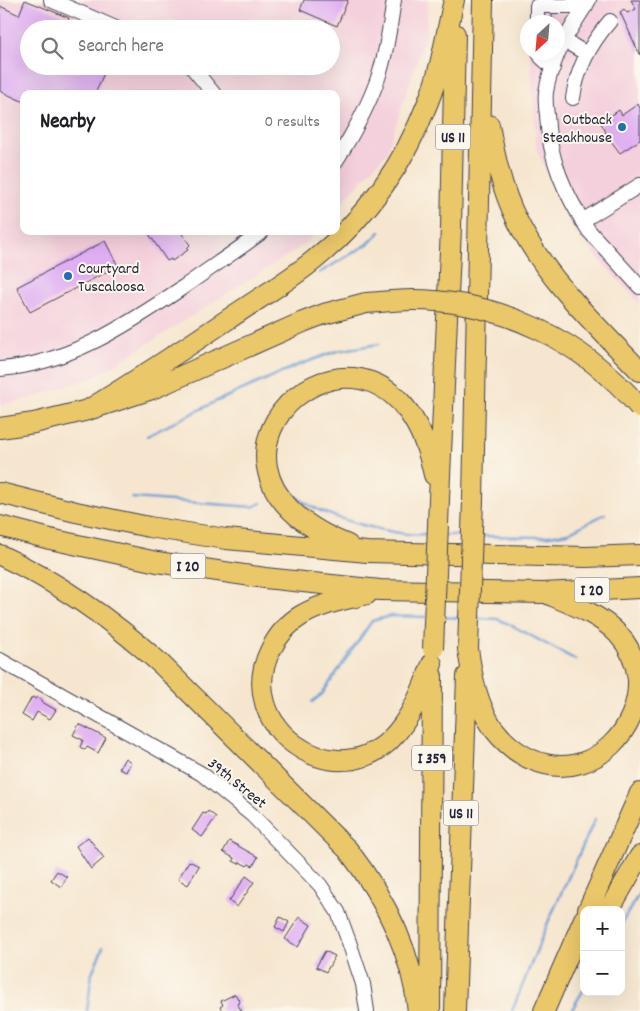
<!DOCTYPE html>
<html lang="en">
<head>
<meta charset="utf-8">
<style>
	:root { --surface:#fff; --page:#f6f6f6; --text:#202124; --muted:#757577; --line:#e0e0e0 }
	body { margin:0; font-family:Dekko,sans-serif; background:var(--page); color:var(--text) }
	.controls { position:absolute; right:15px; bottom:15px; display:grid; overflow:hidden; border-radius:10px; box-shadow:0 5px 20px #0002 }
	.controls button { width:45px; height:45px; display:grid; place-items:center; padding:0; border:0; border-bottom:1px solid var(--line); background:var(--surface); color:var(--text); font:25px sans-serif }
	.compass { position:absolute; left:520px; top:15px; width:45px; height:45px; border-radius:50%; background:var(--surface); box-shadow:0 5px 20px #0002; rotate:206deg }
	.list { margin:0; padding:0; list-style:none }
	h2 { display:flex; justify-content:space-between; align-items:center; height:65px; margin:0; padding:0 20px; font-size:21px }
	h2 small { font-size:16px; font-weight:400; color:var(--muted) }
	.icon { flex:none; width:28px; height:28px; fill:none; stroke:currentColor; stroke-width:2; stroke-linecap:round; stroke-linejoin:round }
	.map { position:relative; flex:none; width:640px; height:1011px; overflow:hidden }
	.search { position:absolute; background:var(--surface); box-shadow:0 5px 20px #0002; left:20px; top:20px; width:320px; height:55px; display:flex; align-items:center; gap:12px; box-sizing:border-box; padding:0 18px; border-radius:28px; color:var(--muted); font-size:19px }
	.panel { position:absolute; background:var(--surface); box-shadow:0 5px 20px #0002; left:20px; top:90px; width:320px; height:145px; border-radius:10px }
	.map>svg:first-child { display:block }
	.built { fill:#f4cfdc; fill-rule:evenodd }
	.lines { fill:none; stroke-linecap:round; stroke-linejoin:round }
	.stream { stroke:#6d9cd6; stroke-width:2.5 }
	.building { fill:#dfaef3 }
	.minor-casing { stroke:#423f51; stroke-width:16 }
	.highway-casing { stroke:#423f51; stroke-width:22 }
	.minor { stroke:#fff; stroke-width:14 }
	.highway { stroke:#eac769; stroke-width:20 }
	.highway-bridge-casing { stroke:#423f51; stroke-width:22; stroke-linecap:butt }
	.highway-bridge { stroke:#eac769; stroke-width:20 }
	.poi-dot { fill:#1f6fb2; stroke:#fbf7ec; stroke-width:2 }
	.labels { text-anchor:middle; stroke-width:4; stroke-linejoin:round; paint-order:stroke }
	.shield { fill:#fbf7ec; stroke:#636270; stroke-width:1 }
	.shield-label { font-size:15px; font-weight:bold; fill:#22223b }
	.poi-label { font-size:16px; fill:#22223b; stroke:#fbf7ec; text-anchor:end }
	.street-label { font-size:16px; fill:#22223b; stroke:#fbf7ec }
</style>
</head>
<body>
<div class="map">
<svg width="640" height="1011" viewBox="0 0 640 1011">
	<rect width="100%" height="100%" fill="#fbf7ec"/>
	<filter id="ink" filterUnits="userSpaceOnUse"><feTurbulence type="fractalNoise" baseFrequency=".02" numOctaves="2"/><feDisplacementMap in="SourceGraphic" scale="10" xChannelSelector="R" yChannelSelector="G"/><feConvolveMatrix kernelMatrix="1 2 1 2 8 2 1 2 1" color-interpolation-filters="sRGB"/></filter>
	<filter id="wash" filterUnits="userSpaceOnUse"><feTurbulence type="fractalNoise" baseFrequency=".0096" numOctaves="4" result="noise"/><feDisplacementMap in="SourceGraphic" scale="20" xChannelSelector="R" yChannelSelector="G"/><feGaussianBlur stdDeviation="1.12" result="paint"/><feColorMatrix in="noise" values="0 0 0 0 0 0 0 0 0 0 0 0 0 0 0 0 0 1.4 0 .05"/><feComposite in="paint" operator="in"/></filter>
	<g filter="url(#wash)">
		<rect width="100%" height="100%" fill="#f6e6cf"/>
		<path class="built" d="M0 0H428L426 33 387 152 336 209V94H24V231H317L307 243 97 376 33 398 0 405ZM29 29H331V66H29Z
			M529 0H640V304L574 231 536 149 530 53 558 52V22H530Z"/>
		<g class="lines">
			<path class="stream" d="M319 273 368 244 380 232
				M147 436 217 401 296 366 337 351 379 344
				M291 491C309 514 377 530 406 534 413 535 421 534 429 534
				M132 498 253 507 261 503
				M444 535H464
				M479 536 542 537 568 533 605 514
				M441 617 461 618
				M476 618 497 619 511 625 576 660
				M312 702 322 694 372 621 391 616 426 617
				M621 924 640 892
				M87 1011 92 973 103 947
				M512 1011 549 920 595 819
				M571 1011 584 989"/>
		</g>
		<g id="blocks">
			<path class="building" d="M25 0 69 18 64 29H29V66H107L95 94H24V102L0 91V6L19 15Z
				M304 0H348L337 26 300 10Z
				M631 0H640V55L620 12 624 9 627 13 636 9Z
				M540 12H552V22H540Z
				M638 104 640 108V140L620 153 605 133 606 132 601 123 619 110 622 115Z
				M147 231H180L190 245 187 248 188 250 172 261 171 259 167 261Z
				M105 241 118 266 30 312 17 287Z
				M32 697 36 699 37 697 43 701 42 702 56 710 50 719 37 712 32 721 22 715Z
				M79 724 106 738 98 753 87 747 85 750 80 747 83 740 73 735Z
				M125 758 131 762 126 772 119 769Z
				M208 811 216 817 202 837 192 830 203 813 206 814Z
				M88 837 104 858 91 869 76 846Z
				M229 841 258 857 253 866 249 864 247 866 240 862 239 864 233 861 234 858 223 852Z
				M189 861 199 866 188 885 178 879Z
				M57 871 67 877 61 887 51 880Z
				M246 876 254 882 237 907 229 901Z
				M280 917 289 922 284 932 275 927Z
				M299 917 311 925 298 947 285 939Z
				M325 951 335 956 326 972 316 967Z
				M235 994 240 1002 237 1004 242 1011H222L220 1007 223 1005 221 1001Z"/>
		</g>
	</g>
	<g filter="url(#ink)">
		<use href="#blocks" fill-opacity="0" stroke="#423f51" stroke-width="1"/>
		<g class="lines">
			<g class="minor-casing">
				<path id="minor" d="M51 0 118 29
					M589 0C579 17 566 34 558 53 553 65 548 79 546 92 545 100 546 108 547 115 549 160 565 194 589 231L640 287
					M537 22V6H586
					M565 41 587 54
					M539 52 541 57 553 68
					M191 66 214 94
					M573 98C577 68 590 44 610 21
					M336 161C353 134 369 106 379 75 387 51 390 25 394 0
					M582 221 640 185
					M0 369C68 364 127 325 182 288 209 269 236 251 263 231
					M0 660 202 774 252 815 320 885 338 912 349 942 363 984 367 1011"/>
			</g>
			<g class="highway-casing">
				<path id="highway" d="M489 125C495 158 502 190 517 220 545 278 596 325 640 371
					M88 410C135 381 181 351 227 320 256 300 287 282 314 260 366 218 404 164 428 102 441 70 446 34 454 0
					M0 428 34 423 88 410 152 389 303 322 324 314 366 303
					M0 493 76 512 149 527 226 539 367 552 586 557 640 555
					M439 499 451 228 455 34
					M473 500 483 0
					M0 526 50 539 157 562 265 578 380 590 543 593 640 588
					M348 545C140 462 388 257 434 475
					M0 555C60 583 112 620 161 664L348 850C384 897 412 951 418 1011
					M367 594C345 600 322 603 302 615 288 623 277 637 270 651 234 725 331 796 390 740 411 719 422 691 432 664
					M468 649C472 677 477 704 493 728 506 745 524 759 545 764 595 776 640 730 638 679 636 662 630 647 618 634 600 615 574 605 550 595
					M588 910 640 793
					M609 910 640 856
					M430 1011 432 676
					M455 1011 467 676
					M544 1011 584 919"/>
			</g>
			<use href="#minor" class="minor"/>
			<use href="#highway" class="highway"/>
			<g class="highway-bridge-casing">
				<path id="highway-bridge" d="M366 303C382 302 397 300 412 300 499 300 584 341 640 408
					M433 649 439 499
					M468 649 473 500"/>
			</g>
			<use href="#highway-bridge" class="highway-bridge"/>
		</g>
	</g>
	<g class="poi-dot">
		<circle cx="622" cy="127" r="5"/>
		<circle cx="68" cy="276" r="5"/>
	</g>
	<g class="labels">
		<g class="shield">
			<rect x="435.5" y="124.5" width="35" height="25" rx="4"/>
			<rect x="170.5" y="553.5" width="35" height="25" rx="4"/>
			<rect x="574.5" y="577.5" width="35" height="25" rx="4"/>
			<rect x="412" y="745.5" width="40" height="25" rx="4"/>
			<rect x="443.5" y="800.5" width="35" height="25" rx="4"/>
		</g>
		<g class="shield-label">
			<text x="453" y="142">US 11</text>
			<text x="188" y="571">I 20</text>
			<text x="592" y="595">I 20</text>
			<text x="432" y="763">I 359</text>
			<text x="461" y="818">US 11</text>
		</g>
		<g class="poi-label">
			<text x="612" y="124">Outback<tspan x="612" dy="18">Steakhouse</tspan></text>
			<text x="78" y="273" text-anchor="start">Courtyard<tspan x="78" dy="18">Tuscaloosa</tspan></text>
		</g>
		<g class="street-label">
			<text transform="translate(238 782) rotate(39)" y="6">39th Street</text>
		</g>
	</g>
</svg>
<div class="controls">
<button>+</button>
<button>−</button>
</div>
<svg class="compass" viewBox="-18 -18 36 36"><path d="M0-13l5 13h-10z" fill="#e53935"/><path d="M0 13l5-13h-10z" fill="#757577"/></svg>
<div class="search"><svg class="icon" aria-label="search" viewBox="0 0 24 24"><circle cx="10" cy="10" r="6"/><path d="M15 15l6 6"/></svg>Search here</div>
<section class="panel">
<h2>Nearby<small>0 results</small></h2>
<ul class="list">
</ul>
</section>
</div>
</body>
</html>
